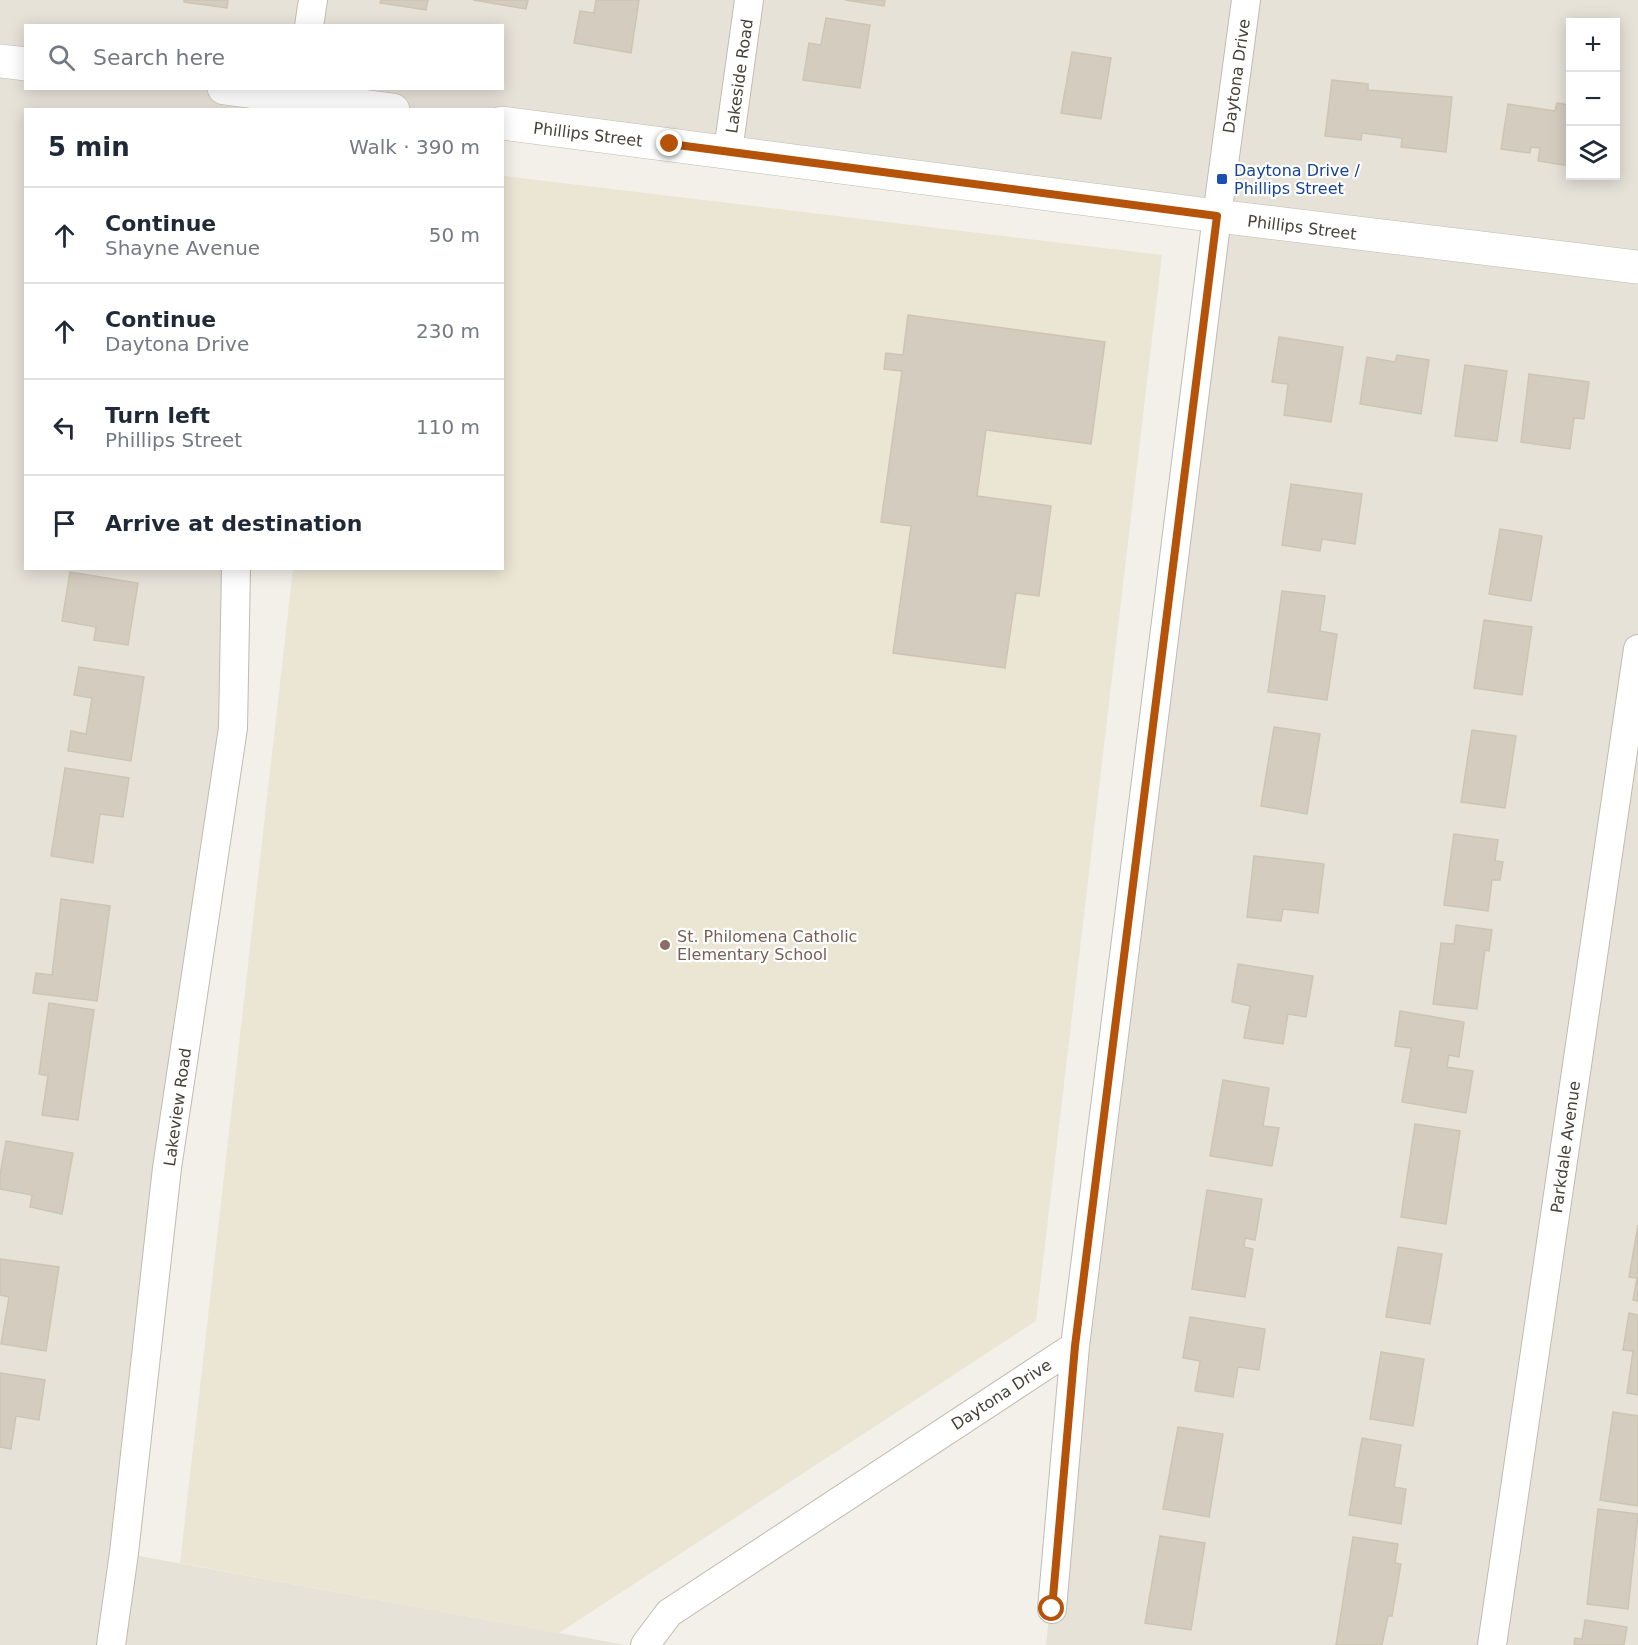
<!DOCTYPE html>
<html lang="en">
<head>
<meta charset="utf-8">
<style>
	:root { --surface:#fff; --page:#f6f6f7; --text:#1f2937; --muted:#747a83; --line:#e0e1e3 }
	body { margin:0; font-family:"DejaVu Sans",sans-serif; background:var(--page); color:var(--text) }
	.controls { position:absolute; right:18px; top:18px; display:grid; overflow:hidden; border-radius:0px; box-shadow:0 3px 15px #0003 }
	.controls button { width:54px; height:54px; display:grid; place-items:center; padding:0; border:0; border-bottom:2px solid var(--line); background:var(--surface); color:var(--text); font:30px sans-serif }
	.stop { position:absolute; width:18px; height:18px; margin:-14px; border:4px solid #b45309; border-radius:50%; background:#fff }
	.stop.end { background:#b45309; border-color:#fff; box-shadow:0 2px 6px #0008 }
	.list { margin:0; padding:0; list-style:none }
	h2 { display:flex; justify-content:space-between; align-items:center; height:78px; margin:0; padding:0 24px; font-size:26px }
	h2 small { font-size:20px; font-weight:400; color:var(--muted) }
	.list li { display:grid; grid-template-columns:39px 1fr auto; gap:18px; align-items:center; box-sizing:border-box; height:96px; padding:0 24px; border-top:2px solid var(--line) }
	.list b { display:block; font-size:22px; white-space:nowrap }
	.list p { margin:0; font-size:20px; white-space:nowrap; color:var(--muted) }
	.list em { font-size:20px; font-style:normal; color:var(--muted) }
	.icon { flex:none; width:33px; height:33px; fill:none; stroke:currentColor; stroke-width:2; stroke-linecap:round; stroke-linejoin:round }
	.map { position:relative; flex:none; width:1638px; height:1645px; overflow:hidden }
	.search { position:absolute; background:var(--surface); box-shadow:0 3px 15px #0003; left:24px; top:24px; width:480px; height:66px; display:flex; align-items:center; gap:15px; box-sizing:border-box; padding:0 21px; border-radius:0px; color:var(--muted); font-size:22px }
	.panel { position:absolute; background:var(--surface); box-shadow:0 3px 15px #0003; left:24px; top:108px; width:480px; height:462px; border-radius:0px }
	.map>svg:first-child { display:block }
	.residential { fill:#e7e2d8; fill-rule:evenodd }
	.education { fill:#ebe5d4 }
	.building { fill:#d4ccbf; stroke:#cec4b3; stroke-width:1.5 }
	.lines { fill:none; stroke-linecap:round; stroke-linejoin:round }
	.minor-casing { stroke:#c1bbaf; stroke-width:30 }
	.tertiary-casing { stroke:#c1bbaf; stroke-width:34 }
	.minor { stroke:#fff; stroke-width:28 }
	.tertiary { stroke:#fff; stroke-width:33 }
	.route { stroke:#b45309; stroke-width:8 }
	.transit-dot { fill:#1a4fb4; stroke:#fff; stroke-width:2 }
	.education-dot { fill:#8d6e63; stroke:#fff; stroke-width:2 }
	.labels { text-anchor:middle; stroke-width:4.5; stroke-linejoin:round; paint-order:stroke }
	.street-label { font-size:16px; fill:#464138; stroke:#fff }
	.transit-label { font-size:16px; fill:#164399; stroke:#fff; text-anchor:start }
	.education-label { font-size:16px; fill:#785e54; stroke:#fff; text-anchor:start }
</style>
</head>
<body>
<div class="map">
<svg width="1638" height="1645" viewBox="0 0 1638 1645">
	<rect width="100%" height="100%" fill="#f3f0e9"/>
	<path class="residential" d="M0 0H1638V1645H1046L1082 1297 1229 218 502 110H26V568L242 569 123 1553 625 1645H0ZM1570 22H1616V176H1570ZM26 26H502V88H26Z"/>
	<path class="education" d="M503 176 1162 255 1036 1321 559 1633 180 1563 293 569 502 568Z"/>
	<path class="building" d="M184 0H228L227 8 184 2Z
		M381 0H428L426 10 380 3Z
		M473 0H528L526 9Z
		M596 0H639L631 53 574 43 580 11 594 13Z
		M845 0H885L884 6Z
		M826 18 870 25 860 88 803 80 809 43 821 45Z
		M1072 52 1111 58 1101 119 1061 113Z
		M1332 80 1368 84V90L1452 97 1446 152 1401 147 1402 138 1362 133 1361 140 1325 136Z
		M1557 103 1570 105V160L1569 166 1538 161 1540 148 1531 147 1530 153 1501 149 1508 104 1555 111Z
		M908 315 1105 342 1091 444 986 430 977 496 1051 506 1039 596 1016 593 1005 668 893 653 911 526 881 522 902 371 884 369 886 353 903 355Z
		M1279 337 1343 347 1331 422 1284 415 1288 384 1272 382Z
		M1397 355 1429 360 1421 414 1360 404 1367 357 1395 362Z
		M1465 365 1507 371 1497 441 1455 436Z
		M1529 374 1589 382 1584 419 1574 418 1570 449 1521 442Z
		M1291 484 1362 494 1355 544 1322 539 1320 551 1282 545Z
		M1500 529 1542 536 1531 601 1489 594Z
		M70 572 138 583 128 645 94 640 96 627 62 621Z
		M1282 591 1325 596 1320 631 1337 634 1327 700 1268 692Z
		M1484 620 1532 627 1522 695 1474 688Z
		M79 667 144 677 131 761 68 751 71 731 86 734 92 698 74 695Z
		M1274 727 1320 734 1307 814 1261 806Z
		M1472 730 1516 736 1505 808 1461 802Z
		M65 768 129 778 123 817 100 814 93 863 51 856Z
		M1454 834 1498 840 1495 861 1503 862 1500 880H1492L1488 911 1444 905Z
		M1254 856 1324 864 1318 913 1283 909 1281 921 1247 917Z
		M61 899 110 906 97 1001 33 993 36 973 52 975Z
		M1456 925 1492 930 1489 951 1485 950 1477 1009 1433 1004 1441 943 1454 944Z
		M1238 964 1313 976 1306 1017 1288 1014 1283 1044 1244 1038 1250 1006 1232 1002Z
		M49 1003 94 1010 78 1120 42 1115 48 1076 39 1074Z
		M1400 1011 1464 1022 1459 1057 1449 1055 1447 1067 1473 1071 1466 1113 1402 1102 1411 1048 1395 1046Z
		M1223 1080 1269 1088 1263 1126 1279 1128 1272 1166 1210 1156Z
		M1415 1124 1460 1131 1446 1224 1401 1217Z
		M6 1141 73 1153 62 1214 30 1207 32 1195 0 1189V1175Z
		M1207 1190 1262 1199 1255 1240 1245 1238 1244 1247 1253 1249 1245 1297 1192 1289Z
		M1638 1225V1301L1633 1300 1637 1278 1629 1277Z
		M1398 1247 1442 1254 1430 1324 1386 1317Z
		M0 1259 59 1267 46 1351 1 1344 9 1297 0 1295Z
		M1629 1313 1638 1315V1395L1627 1393 1633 1351 1623 1350Z
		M1190 1317 1265 1329 1259 1370 1238 1367 1233 1397 1195 1391 1200 1361 1183 1358Z
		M1381 1352 1424 1359 1413 1426 1370 1419Z
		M0 1373 45 1380 39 1420 16 1416 11 1449 0 1447Z
		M1613 1412 1638 1416V1506L1600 1500Z
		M1178 1427 1223 1434 1209 1517 1163 1509Z
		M1362 1438 1401 1445 1394 1487 1406 1489 1401 1524 1349 1515Z
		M1598 1509 1638 1514 1628 1609 1587 1604Z
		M1160 1536 1205 1543 1191 1630 1145 1623Z
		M1353 1537 1398 1544 1395 1563 1401 1564 1392 1616H1388L1382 1645H1336Z
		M1585 1620 1627 1627 1624 1645H1574L1575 1638 1582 1639Z"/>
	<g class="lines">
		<g class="minor-casing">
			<path id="minor" d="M309 26 313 0
				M728 151 749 0
				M1052 1609 1075 1346 1217 216 1246 0
				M111 1645 124 1553 167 1168 233 728 236 568
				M645 1645 669 1613 1075 1346
				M1492 1645 1638 649"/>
		</g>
		<g class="tertiary-casing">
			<path id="tertiary" d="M0 61 26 64
				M224 88 393 110
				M502 123 1217 216 1638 267"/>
		</g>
		<use href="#minor" class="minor"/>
		<use href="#tertiary" class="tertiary"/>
	</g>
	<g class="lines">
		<path class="route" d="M670 144 1217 216 1075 1346 1052 1609"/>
	</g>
	<rect class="transit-dot" x="1216" y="173" width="12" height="12" rx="3"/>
	<circle class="education-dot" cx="665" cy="945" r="6"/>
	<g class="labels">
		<g class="street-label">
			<text transform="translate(739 76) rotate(-82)" y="6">Lakeside Road</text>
			<text transform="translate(1236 76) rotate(-82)" y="6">Daytona Drive</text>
			<text transform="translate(588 134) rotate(7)" y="6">Phillips Street</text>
			<text transform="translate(1302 227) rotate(7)" y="6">Phillips Street</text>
			<text transform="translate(177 1107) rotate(-82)" y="6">Lakeview Road</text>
			<text transform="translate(1565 1147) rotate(-82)" y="6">Parkdale Avenue</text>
			<text transform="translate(1001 1394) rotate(-33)" y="6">Daytona Drive</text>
		</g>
		<g class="transit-label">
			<text x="1234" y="176">Daytona Drive /<tspan x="1234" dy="18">Phillips Street</tspan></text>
		</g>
		<g class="education-label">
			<text x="677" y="942">St. Philomena Catholic<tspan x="677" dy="18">Elementary School</tspan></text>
		</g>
	</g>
</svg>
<div class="controls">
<button>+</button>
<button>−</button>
<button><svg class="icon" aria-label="layers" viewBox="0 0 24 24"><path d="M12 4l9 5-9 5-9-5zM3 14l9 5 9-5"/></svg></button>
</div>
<div class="stop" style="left:1052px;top:1609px"></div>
<div class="stop end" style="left:670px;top:144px"></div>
<div class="search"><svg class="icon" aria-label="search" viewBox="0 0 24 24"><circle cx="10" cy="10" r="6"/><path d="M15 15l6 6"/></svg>Search here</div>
<section class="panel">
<h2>5 min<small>Walk · 390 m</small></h2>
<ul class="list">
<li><svg class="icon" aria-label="ahead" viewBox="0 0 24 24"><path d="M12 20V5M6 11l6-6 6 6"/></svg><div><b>Continue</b><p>Shayne Avenue</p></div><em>50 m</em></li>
<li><svg class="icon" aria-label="ahead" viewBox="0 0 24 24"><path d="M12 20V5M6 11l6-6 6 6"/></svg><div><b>Continue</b><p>Daytona Drive</p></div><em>230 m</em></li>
<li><svg class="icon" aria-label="left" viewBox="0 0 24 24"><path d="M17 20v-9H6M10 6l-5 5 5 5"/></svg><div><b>Turn left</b><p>Phillips Street</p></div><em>110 m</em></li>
<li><svg class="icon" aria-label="arrive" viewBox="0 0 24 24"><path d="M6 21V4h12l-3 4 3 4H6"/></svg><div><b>Arrive at destination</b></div></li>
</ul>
</section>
</div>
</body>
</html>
